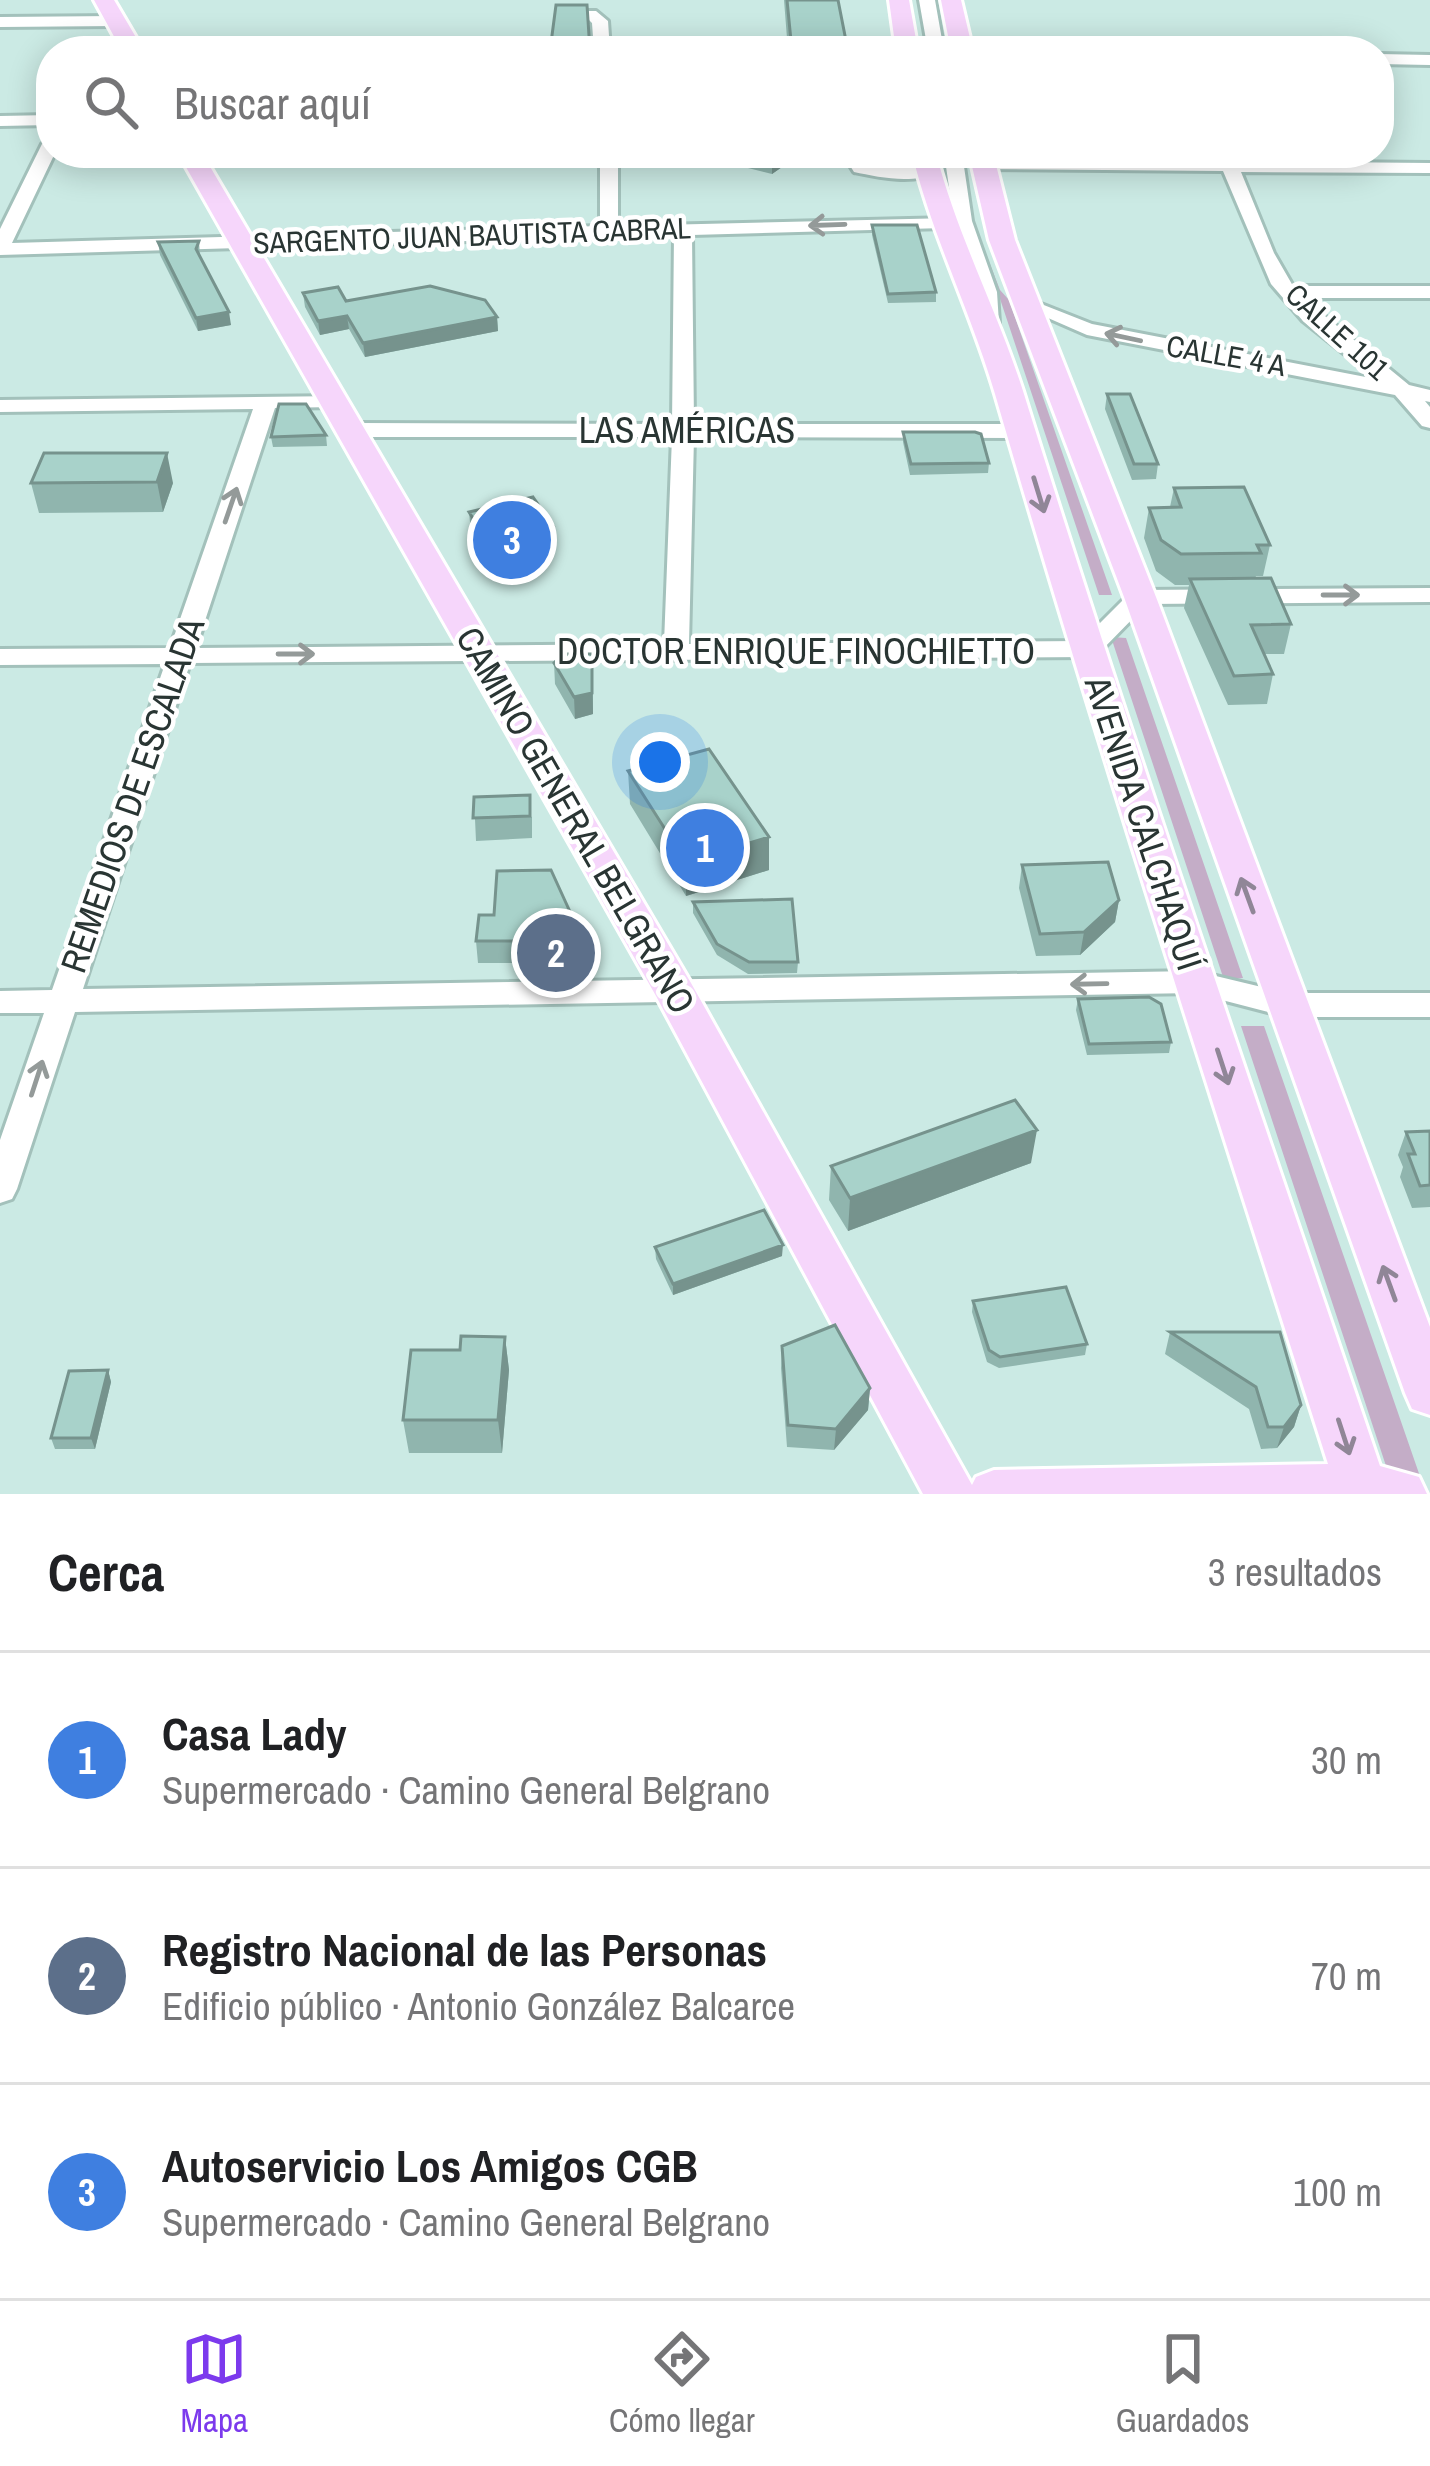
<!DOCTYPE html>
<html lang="es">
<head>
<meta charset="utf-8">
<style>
	:root { --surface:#fff; --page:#f2f2f2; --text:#202124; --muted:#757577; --line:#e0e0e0; --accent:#7c3aed }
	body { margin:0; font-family:"Archivo Narrow",sans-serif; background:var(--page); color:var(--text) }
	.you { position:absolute; left:660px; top:762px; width:42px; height:42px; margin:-30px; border:9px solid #fff; border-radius:50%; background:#1a73e8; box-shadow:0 0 0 18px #1a73e833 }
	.badge { display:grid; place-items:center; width:78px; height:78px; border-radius:50%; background:var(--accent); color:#fff; font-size:39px; font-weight:700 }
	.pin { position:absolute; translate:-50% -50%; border:6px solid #fff; box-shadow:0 3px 12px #0006 }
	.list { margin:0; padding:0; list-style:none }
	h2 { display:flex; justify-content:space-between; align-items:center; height:156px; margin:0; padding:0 48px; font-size:51px }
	h2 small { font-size:39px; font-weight:400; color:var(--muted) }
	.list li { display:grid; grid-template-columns:78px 1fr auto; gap:36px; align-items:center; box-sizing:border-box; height:216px; padding:0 48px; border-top:3px solid var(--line) }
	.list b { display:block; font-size:45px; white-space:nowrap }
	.list p { margin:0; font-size:39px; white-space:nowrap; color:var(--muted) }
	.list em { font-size:39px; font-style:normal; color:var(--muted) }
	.icon { flex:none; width:66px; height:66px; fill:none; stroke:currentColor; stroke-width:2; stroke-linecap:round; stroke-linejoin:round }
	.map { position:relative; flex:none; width:1430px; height:1494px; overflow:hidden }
	.search { position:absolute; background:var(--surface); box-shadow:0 6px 30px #0003; left:36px; right:36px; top:36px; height:132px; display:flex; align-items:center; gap:30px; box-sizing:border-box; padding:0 42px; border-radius:48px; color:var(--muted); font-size:45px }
	.sheet { height:804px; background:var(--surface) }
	nav { display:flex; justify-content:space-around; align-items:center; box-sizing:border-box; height:168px; border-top:3px solid var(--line); background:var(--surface); font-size:33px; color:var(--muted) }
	nav a { display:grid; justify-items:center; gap:6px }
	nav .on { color:var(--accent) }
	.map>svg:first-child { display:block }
	.green { fill:#c4adc7 }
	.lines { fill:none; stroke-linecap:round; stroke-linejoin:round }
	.minor-casing { stroke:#a3c1bb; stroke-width:6 }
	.major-casing { stroke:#fff; stroke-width:6 }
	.minor { fill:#fff; fill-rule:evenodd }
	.major { fill:#f6d6fb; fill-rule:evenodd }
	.wall { fill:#90b5ae }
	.shaded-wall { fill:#76938d }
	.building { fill:#a8d2ca; stroke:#76938d; stroke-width:3 }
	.oneway { stroke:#949a99 }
	.oneway2 { stroke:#908697 }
	.labels { text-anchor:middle; stroke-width:9; stroke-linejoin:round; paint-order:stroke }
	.far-street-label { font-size:30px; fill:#293533; stroke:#fff }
	.street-label { font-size:36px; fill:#293533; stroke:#fff }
</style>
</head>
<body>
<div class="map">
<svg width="1430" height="1494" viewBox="0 0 1430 1494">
	<rect width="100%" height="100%" fill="#cbeae4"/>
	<path class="green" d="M978 233 1000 290 1009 300 1112 595H1099Z
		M1111 637 1126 638 1243 978 1224 980Z
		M1241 1026H1264L1423 1485 1402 1473 1389 1475Z"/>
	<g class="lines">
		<g class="minor-casing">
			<path id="minor" d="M919 0H935L944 51H928Z
				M586 11H596L608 21 610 51H594L592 23 583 14Z
				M0 17 116 16 124 21 116 26 0 27Z
				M1379 54 1430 55V65L1379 64Z
				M51 115V125L0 126V116Z
				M51 139V153H55L12 243 600 226V153H618V226L951 218 953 222 944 228 692 235 694 424H1020L1031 431 1020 438 694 437 689 644 1082 641 1131 592 1140 590 1430 588V602L1147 604 1098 654 1089 657 190 663 83 989 1195 971 1287 993H1430V1017H1287L1195 993 75 1012 17 1189 12 1199 0 1203V1140L44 1013H0V991L52 990 165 664 0 665V649L170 648 253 409 0 412V400L343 396 346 401 335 407 275 408 196 648 664 644 672 437H354L343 430 354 423 672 424 674 235 0 255V229L42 144Z
				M530 153H548L549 161 534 165Z
				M842 153H860L866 164C888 168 919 161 936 172 914 185 878 177 854 172Z
				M944 153H962L972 221 997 292 1000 339 993 341 983 335 977 292 954 221Z
				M969 153H987L989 159 1430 163V173L1241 172 1274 253 1293 286H1430V298H1303L1409 385 1430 390V402L1425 401 1430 407V428L1422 426 1395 395 1087 335 1016 304 1026 298 1092 324 1376 379 1303 321 1271 284 1223 171 983 169 977 168Z"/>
		</g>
		<g class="major-casing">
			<path id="major" d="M94 0H114L144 51H122Z
				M889 0H909L918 51H896Z
				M941 0H961L973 51H951Z
				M178 153H202L691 983 972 1485 976 1477 994 1470 1328 1464C1215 1108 1099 752 995 394 971 312 932 236 912 153H936C957 235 997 310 1023 391 1135 752 1259 1108 1380 1466L1419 1477 1427 1494H923L656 996Z
				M969 153H993L1015 240 1156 597 1430 1327V1415L1412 1409 1405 1393 1124 597 989 240Z"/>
		</g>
		<use href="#minor" class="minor"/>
		<use href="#major" class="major"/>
	</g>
	<path class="wall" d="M784 0H838L848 51H788Z
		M724 153H802L772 174 724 162Z
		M1024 153H1120V156L1025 155Z
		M872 225 936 292V302L888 303 872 235Z
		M199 241 200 257 231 325 198 331 160 255 158 242Z
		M303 293 346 301 497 317 498 331 365 357 349 329 320 335 305 307Z
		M1107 394 1158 464 1156 479 1132 480 1105 409Z
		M903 432 989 463 988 473 910 475 903 442Z
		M326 435 327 446 273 447 271 437Z
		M44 453 173 483 163 512 39 513 31 483Z
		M1174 488 1270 545 1263 576H1256L1255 579 1291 624 1284 654H1264L1273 674 1267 704 1228 705 1184 608 1189 585H1175L1156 571 1144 538 1149 508 1170 507Z
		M469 512 554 547 489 562 471 532Z
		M554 663 593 675V714L575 719 555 684Z
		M628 771 769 837V870L686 896 630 804Z
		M474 797 532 817V838L476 841Z
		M1022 865 1119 900 1115 922 1080 955 1036 956 1019 888Z
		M693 902 798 962 797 973 748 974 717 955 693 913Z
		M494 915 572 936 571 963H478L476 941Z
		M1078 999 1171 1042 1169 1053 1087 1055 1076 1010Z
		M1430 1131V1207L1412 1208 1400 1177 1403 1167 1398 1155 1406 1132Z
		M1031 1163 848 1231 829 1200 831 1166Z
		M655 1247 782 1256 673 1295 656 1259Z
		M973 1301 1087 1344 1085 1355 999 1368 987 1362 972 1312Z
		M1170 1332 1301 1405 1294 1427 1277 1448 1261 1449 1249 1409 1165 1354Z
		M505 1337 509 1370 502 1453H409L403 1420 460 1350Z
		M782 1346 870 1388 868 1410 834 1450 787 1447 781 1368Z
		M108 1370 111 1382 95 1449H55L51 1438Z"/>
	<path class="shaded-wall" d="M772 153H802L772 174Z
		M229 312 231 325 198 331 196 318Z
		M347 316 349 329 320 335 318 321Z
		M497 317 498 331 365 357 363 343Z
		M167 453 173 483 163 512 157 482Z
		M553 526 554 547 489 562 487 541Z
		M592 654 593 714 575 719 574 697Z
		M769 837V870L686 896V862Z
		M1119 900 1115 922 1080 955 1084 932Z
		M571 914 572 936 571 963 569 941Z
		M1037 1130 1031 1163 848 1231 850 1198Z
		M783 1245 782 1256 673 1295V1284Z
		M505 1337 509 1370 502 1453 498 1420Z
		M108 1370 111 1382 95 1449 91 1438Z
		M870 1388 868 1410 834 1450 836 1429Z
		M1301 1405 1294 1427 1277 1448 1284 1427Z"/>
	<path class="building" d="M787 0H838L848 51H792Z
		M556 5H587L590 51H556V43H551Z
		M872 225H917L936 292 888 294Z
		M199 241 196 249 229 312 196 318 158 242Z
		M430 286 485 300 497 317 363 343 347 316 318 321 303 293 338 287 346 301Z
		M1107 394H1130L1158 464H1134Z
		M279 404H306L326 435 271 437Z
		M903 432H975L981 434 989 463 911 464Z
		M44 453H167L157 482 31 483Z
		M1244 487 1270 545H1257L1261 553 1181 554 1161 540 1149 508 1181 507 1174 488Z
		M533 497 553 526 487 541 469 512Z
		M1271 578 1291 624 1251 625 1273 674 1234 676 1190 579Z
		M563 654H592V693L574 697 554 663Z
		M709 749 769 837 686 862 628 771Z
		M530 795V816L473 818 474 797Z
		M1108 862 1119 900 1084 932 1040 934 1022 865Z
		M551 870 571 914 569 941H476L479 915H494L497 871Z
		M792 899 798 962H749L717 944 693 902Z
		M1149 997 1161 1004 1171 1042 1089 1044 1078 999Z
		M1015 1100 1037 1130 850 1198 831 1166Z
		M1430 1131V1185L1420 1186 1408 1154H1415L1406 1132Z
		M764 1210 783 1245 673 1284 655 1247Z
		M1066 1287 1087 1344 1000 1357 989 1350 973 1301Z
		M835 1325 870 1388 836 1429 788 1425 782 1346Z
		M1170 1332H1280L1301 1405 1284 1427H1268L1256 1387Z
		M461 1336 505 1337 498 1420H403L411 1350H460Z
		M108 1370 91 1438H51L69 1371Z"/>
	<defs><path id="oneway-shaft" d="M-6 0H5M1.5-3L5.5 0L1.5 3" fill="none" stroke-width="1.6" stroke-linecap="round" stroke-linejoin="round" transform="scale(3)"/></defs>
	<g class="oneway">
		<use href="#oneway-shaft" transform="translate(827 225) rotate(178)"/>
		<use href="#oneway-shaft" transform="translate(1123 337) rotate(-168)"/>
		<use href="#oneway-shaft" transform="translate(231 505) rotate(-71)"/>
		<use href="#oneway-shaft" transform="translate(1341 595)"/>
		<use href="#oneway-shaft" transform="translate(296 654)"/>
		<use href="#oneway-shaft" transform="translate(1089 984) rotate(179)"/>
		<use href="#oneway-shaft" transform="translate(37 1078) rotate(-72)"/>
	</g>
	<g class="oneway2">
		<use href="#oneway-shaft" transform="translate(1039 495) rotate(73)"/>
		<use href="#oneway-shaft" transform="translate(1247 895) rotate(-110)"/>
		<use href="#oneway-shaft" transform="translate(1223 1067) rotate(72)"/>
		<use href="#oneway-shaft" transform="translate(1389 1283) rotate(-110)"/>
		<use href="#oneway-shaft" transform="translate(1344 1437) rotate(72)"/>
	</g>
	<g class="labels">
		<g class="far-street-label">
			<text transform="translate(472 236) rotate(-2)" y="10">SARGENTO JUAN BAUTISTA CABRAL</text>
			<text transform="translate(1337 332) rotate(42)" y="10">CALLE 101</text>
			<text transform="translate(1226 356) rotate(10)" y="10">CALLE 4 A</text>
		</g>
		<g class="street-label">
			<text x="687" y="443">LAS AMÉRICAS</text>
			<text x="796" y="664">DOCTOR ENRIQUE FINOCHIETTO</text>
			<text transform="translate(132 795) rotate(-71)" y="13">REMEDIOS DE ESCALADA</text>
			<text transform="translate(576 820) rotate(60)" y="13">CAMINO GENERAL BELGRANO</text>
			<text transform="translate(1144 823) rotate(72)" y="13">AVENIDA CALCHAQUÍ</text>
		</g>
	</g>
</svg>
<div class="you"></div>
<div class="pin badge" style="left:705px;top:848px;background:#3f7fe0">1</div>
<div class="pin badge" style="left:556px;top:953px;background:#5c6f8a">2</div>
<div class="pin badge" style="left:512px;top:540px;background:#3f7fe0">3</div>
<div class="search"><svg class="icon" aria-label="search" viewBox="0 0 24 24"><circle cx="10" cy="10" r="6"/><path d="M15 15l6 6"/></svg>Buscar aquí</div>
</div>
<section class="sheet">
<h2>Cerca<small>3 resultados</small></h2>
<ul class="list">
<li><span class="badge" style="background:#3f7fe0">1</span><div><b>Casa Lady</b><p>Supermercado · Camino General Belgrano</p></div><em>30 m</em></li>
<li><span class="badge" style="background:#5c6f8a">2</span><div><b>Registro Nacional de las Personas</b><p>Edificio público · Antonio González Balcarce</p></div><em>70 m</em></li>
<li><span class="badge" style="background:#3f7fe0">3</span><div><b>Autoservicio Los Amigos CGB</b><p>Supermercado · Camino General Belgrano</p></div><em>100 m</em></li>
</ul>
</section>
<nav>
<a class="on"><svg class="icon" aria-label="map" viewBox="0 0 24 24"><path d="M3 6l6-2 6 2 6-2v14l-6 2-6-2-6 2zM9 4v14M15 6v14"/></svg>Mapa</a>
<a><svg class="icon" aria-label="directions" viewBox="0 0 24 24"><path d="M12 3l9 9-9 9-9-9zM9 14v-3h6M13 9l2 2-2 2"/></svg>Cómo llegar</a>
<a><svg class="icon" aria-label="saved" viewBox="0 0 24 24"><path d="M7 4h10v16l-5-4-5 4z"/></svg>Guardados</a>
</nav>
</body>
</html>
